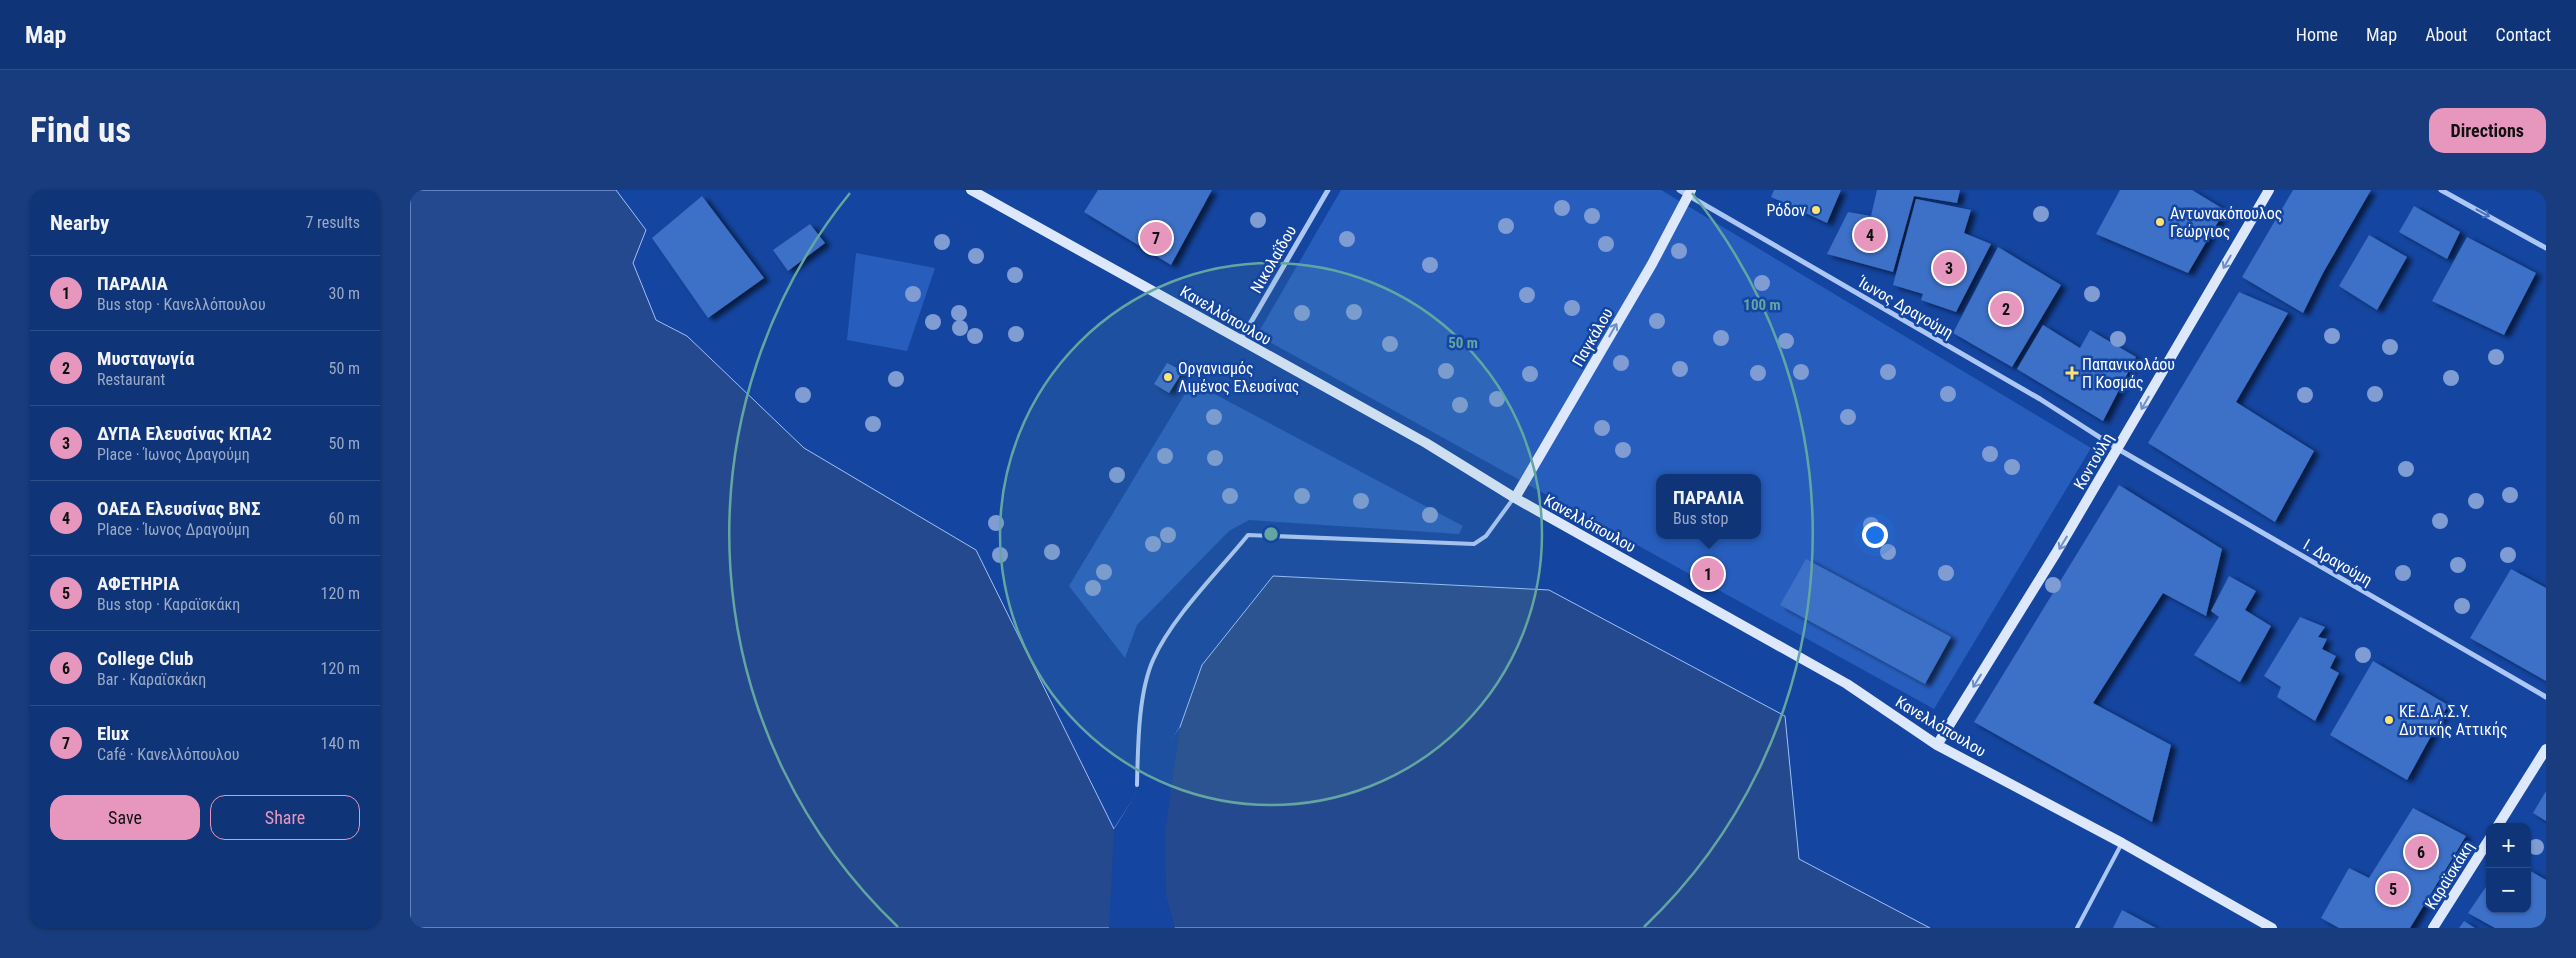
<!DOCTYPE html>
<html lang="en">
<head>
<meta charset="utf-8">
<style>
	:root { --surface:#0f3478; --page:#183c7d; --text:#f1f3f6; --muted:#9baac6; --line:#2f4f8a; --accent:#e797bd }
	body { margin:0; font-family:"Roboto Condensed",sans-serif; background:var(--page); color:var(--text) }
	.controls { position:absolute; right:15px; bottom:15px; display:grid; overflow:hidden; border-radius:10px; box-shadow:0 1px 4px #0004 }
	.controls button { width:45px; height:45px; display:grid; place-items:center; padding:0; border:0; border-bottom:1px solid var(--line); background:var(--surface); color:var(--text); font:25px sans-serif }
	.you { position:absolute; left:1464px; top:344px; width:18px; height:18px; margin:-12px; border:4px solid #fff; border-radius:50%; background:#1a73e8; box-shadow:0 0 0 8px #1a73e833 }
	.badge { display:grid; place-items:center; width:32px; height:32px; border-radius:50%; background:var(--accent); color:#111; font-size:16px; font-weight:700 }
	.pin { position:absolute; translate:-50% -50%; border:2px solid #fff; box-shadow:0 1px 5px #0006 }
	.popup { position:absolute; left:1246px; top:284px; width:105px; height:65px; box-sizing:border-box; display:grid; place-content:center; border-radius:10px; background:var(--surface); filter:drop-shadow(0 1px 4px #0005); font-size:16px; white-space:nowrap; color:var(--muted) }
	.popup b { font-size:19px; color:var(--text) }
	.popup::after { content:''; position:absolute; left:50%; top:100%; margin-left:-10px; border:10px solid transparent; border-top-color:var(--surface) }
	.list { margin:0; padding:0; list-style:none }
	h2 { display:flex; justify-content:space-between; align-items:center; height:65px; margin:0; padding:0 20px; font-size:21px }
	h2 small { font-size:16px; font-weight:400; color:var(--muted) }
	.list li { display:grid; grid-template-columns:32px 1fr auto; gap:15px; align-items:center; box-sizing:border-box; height:75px; padding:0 20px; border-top:1px solid var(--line) }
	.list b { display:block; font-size:19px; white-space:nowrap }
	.list p { margin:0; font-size:16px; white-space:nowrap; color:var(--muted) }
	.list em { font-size:16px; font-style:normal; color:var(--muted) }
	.actions { display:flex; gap:10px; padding:15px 20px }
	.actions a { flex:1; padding:11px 0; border:1px solid var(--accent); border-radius:15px; text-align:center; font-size:18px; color:var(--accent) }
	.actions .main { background:var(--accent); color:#111 }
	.map { position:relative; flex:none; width:2136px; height:738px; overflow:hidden; border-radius:15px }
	header { display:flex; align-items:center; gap:30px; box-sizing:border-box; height:70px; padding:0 25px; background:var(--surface); border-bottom:1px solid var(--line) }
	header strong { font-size:24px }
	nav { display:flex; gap:28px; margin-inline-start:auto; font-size:18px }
	.intro { display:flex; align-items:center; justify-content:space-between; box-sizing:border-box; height:120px; padding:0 30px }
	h1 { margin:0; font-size:35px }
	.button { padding:12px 22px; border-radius:15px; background:var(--accent); color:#111; font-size:18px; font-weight:700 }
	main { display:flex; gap:30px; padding:0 30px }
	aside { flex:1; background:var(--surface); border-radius:15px; box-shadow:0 1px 4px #0004 }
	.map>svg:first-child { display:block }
	.green { fill:#275ebe; fill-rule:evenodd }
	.water { fill:#25498e; stroke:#9fc0f7 }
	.pier { fill:#1445a0 }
	.building { fill:#3d6fc7; filter:url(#shadow) }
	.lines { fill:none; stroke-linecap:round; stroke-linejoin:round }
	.lane { stroke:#adc7f4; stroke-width:4 }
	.street { stroke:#adc7f4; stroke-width:5 }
	.secondary { stroke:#dde8fd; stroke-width:10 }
	.tree { fill:#7f9cd3 }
	.oneway { stroke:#4a72bd }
	.oneway2 { stroke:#6e8eca }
	.ring { fill:none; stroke:#63a6a1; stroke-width:2.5 }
	.poi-dot { fill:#ffe270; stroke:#1445a0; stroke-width:2 }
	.labels { text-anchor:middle; stroke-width:5; stroke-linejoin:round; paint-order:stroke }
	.poi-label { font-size:16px; fill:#fff; stroke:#1445a0; text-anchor:start }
	.street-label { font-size:16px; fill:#fff; stroke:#1445a0 }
	.centre { fill:#63a6a1; stroke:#1445a0; stroke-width:2.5 }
	.ring-label { font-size:15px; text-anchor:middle; font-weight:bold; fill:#63a6a1; stroke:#1445a0; stroke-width:5; stroke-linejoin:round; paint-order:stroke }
</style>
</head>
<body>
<header>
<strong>Map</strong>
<nav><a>Home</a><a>Map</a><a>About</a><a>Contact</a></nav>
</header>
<div class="intro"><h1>Find us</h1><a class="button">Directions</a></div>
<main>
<aside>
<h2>Nearby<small>7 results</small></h2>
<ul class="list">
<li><span class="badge">1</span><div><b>ΠΑΡΑΛΙΑ</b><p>Bus stop · Κανελλόπουλου</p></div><em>30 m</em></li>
<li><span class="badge">2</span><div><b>Μυσταγωγία</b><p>Restaurant</p></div><em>50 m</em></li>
<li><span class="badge">3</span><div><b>ΔΥΠΑ Ελευσίνας ΚΠΑ2</b><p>Place · Ίωνος Δραγούμη</p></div><em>50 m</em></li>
<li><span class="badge">4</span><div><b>ΟΑΕΔ Ελευσίνας ΒΝΣ</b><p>Place · Ίωνος Δραγούμη</p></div><em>60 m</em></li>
<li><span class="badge">5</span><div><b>ΑΦΕΤΗΡΙΑ</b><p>Bus stop · Καραϊσκάκη</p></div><em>120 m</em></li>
<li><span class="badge">6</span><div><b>College Club</b><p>Bar · Καραϊσκάκη</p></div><em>120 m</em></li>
<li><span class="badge">7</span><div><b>Elux</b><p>Café · Κανελλόπουλου</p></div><em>140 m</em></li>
</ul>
<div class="actions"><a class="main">Save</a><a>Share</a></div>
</aside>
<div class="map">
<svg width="2136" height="738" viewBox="0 0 2136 738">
	<defs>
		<filter id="shadow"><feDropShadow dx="5.5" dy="3" stdDeviation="2.5" flood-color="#0009"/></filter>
	</defs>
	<rect width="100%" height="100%" fill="#1445a0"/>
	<path class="green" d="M931 0H1251L1681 258 1524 519 847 145ZM1249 288H1347V345H1249Z
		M446 63 525 78 497 161 437 150Z
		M782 192 1053 336 1049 344 839 330 819 341 727 435 715 468 659 396Z"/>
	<path class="water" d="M0 0H206L236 40 223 73 246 130 277 146 394 258 566 360 704 639 770 537 792 475 863 386 1139 400 1375 526 1389 669 1520 738H0Z"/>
	<path class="pier" d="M770 537 755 643 756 705 765 738H699L704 639 751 563Z"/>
	<path class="building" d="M688 0H802L761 75 674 22Z
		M1364 0H1431L1417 33 1361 7Z
		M1467 0H1550L1547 13 1504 6 1483 82 1417 64 1438 22 1461 26Z
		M1710 0H1782L1815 20 1778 83 1686 44Z
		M1883 0H1961L1913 83 1893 123 1832 87Z
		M292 6 354 88 298 128 242 48Z
		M1506 9 1561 20 1554 43 1581 54 1546 122 1511 110 1513 104 1483 95Z
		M2004 16 2050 42 2037 69 1989 42Z
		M400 34 415 53 378 81 363 60Z
		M1959 45 1997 67 1967 120 1929 96Z
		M2057 47 2126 83 2094 145 2022 111Z
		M1588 57 1651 95 1602 177 1543 143Z
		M1829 102 1878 123 1826 212 1904 261 1865 332 1738 253Z
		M1633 135 1670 158 1680 140 1726 167 1693 231 1607 179Z
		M757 173 773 181 759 203 744 194Z
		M1709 295 1812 359 1796 426 1753 403 1683 513 1761 555 1742 632 1564 532Z
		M1396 369 1541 447 1515 494 1370 415Z
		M2101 379 2136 398V491L2060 448Z
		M1819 386 1846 401 1835 420 1861 436 1830 492 1784 465 1809 427 1801 421Z
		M1890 427 1915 437 1908 447 1917 449 1912 459 1926 466 1920 478 1929 483 1905 531 1867 507 1871 497 1854 486Z
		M1963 471 2038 515 1997 590 1920 545Z
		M2136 601V631L2123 623Z
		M2003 618 2056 646 2000 738H1929L1911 728 1939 678 1959 688Z
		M2117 679 2136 690V738H2085L2058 723 2080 691V719H2117Z
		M1712 720 1746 738H1703Z
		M2054 731 2065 738H2049Z"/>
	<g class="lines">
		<path class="lane" d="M727 595C728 557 728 504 743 470 762 427 808 382 838 345L1064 354 1076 346 1103 309
			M1667 738 1712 653"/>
		<path class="street" d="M1269 0 1630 209 1708 259 2136 507
			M2031 0 2136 58
			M830 151 918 0"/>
		<path class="secondary" d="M561 0 1016 253 1105 308 1437 494 1527 555 1712 653 1862 738
			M1105 308 1242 74 1281 0
			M1527 555 1646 363 1859 0
			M2087 637 2136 559
			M2023 738 2080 648"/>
	</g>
	<g class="tree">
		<circle cx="1152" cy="18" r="8"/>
		<circle cx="1631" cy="24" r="8"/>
		<circle cx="1182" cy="26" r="8"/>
		<circle cx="848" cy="30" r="8"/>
		<circle cx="1096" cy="36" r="8"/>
		<circle cx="937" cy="49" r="8"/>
		<circle cx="532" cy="52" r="8"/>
		<circle cx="1196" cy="54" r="8"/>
		<circle cx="1269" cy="61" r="8"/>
		<circle cx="566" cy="66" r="8"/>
		<circle cx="1020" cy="75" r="8"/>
		<circle cx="605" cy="85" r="8"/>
		<circle cx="1352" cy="93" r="8"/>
		<circle cx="503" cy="104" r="8"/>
		<circle cx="1682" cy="104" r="8"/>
		<circle cx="1117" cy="105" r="8"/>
		<circle cx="1162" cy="118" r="8"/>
		<circle cx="944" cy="122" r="8"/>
		<circle cx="549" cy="123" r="8"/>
		<circle cx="892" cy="123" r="8"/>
		<circle cx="1247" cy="131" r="8"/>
		<circle cx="523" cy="132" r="8"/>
		<circle cx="550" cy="138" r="8"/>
		<circle cx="606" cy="144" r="8"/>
		<circle cx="565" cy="146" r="8"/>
		<circle cx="1922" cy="146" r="8"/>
		<circle cx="1311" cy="148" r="8"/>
		<circle cx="1708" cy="149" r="8"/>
		<circle cx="1376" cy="151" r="8"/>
		<circle cx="980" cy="154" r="8"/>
		<circle cx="1980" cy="157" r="8"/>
		<circle cx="2086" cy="167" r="8"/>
		<circle cx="1211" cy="173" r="8"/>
		<circle cx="1270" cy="179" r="8"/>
		<circle cx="1036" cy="181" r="8"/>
		<circle cx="1391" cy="182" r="8"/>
		<circle cx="1478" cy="182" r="8"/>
		<circle cx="1348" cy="183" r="8"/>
		<circle cx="1120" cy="184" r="8"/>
		<circle cx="2041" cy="188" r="8"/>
		<circle cx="486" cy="189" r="8"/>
		<circle cx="1538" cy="204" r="8"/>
		<circle cx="1965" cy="204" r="8"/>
		<circle cx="393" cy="205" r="8"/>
		<circle cx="1895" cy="205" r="8"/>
		<circle cx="1087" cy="209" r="8"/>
		<circle cx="1050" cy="215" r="8"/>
		<circle cx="804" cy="227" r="8"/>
		<circle cx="1438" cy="227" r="8"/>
		<circle cx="463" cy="234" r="8"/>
		<circle cx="1192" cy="238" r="8"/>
		<circle cx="1213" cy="260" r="8"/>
		<circle cx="1580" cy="264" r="8"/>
		<circle cx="755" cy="266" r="8"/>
		<circle cx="805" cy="268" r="8"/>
		<circle cx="1602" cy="277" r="8"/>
		<circle cx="1996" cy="279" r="8"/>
		<circle cx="707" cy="285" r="8"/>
		<circle cx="2100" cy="305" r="8"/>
		<circle cx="820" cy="306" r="8"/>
		<circle cx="892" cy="306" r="8"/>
		<circle cx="951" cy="311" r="8"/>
		<circle cx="2066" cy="311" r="8"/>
		<circle cx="1020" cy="325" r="8"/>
		<circle cx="2030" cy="331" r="8"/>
		<circle cx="586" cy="333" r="8"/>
		<circle cx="1461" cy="335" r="8"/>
		<circle cx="758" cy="345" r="8"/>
		<circle cx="743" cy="354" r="8"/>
		<circle cx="642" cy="362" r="8"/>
		<circle cx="1478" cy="362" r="8"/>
		<circle cx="590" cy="365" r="8"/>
		<circle cx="2098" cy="365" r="8"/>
		<circle cx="2048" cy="375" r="8"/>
		<circle cx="694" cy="382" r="8"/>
		<circle cx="1536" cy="383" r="8"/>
		<circle cx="1993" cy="383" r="8"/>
		<circle cx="1643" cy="395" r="8"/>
		<circle cx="683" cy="398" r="8"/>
		<circle cx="2052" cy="416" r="8"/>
		<circle cx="1953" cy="465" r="8"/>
		<circle cx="2126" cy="657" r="8"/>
	</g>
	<defs><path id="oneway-shaft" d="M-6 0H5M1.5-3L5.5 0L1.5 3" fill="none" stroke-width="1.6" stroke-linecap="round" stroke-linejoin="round" transform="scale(1.25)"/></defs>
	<use class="oneway" href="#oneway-shaft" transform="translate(2073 23) rotate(29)"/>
	<g class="oneway2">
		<use href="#oneway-shaft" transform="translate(1817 72) rotate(120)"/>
		<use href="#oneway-shaft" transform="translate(1203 140) rotate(-60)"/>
		<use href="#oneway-shaft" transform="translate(1735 213) rotate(120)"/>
		<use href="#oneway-shaft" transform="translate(1653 353) rotate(121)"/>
		<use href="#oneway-shaft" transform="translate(1567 491) rotate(122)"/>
	</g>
	<circle cx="861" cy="344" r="271" fill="#63a6a1" fill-opacity=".12"/>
	<g class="ring">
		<circle cx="861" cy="344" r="271"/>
		<path d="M488 737A542 542 0 0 1 440 3M1282 3A542 542 0 0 1 1234 737"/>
	</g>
	<g class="poi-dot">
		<circle cx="1406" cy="20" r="5"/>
		<circle cx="1750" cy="32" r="5"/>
		<path d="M1659.5 175.5h5v5h5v5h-5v5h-5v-5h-5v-5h5z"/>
		<circle cx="758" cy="187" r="5"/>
		<circle cx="1979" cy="530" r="5"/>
	</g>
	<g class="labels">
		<g class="poi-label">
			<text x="1396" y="26" text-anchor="end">Ρόδον</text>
			<text x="1760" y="29">Αντωνακόπουλος<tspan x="1760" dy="18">Γεώργιος</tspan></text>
			<text x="1672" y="180">Παπανικολάου<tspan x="1672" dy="18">Π Κοσμάς</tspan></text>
			<text x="768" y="184">Οργανισμός<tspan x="768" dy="18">Λιμένος Ελευσίνας</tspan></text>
			<text x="1989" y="527">ΚΕ.Δ.Α.Σ.Υ.<tspan x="1989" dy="18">Δυτικής Αττικής</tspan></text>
		</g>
		<g class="street-label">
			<text transform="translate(863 69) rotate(-60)" y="6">Νικολαΐδου</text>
			<text transform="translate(1496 117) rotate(30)" y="6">Ίωνος Δραγούμη</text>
			<text transform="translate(816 125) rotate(30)" y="6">Κανελλόπουλου</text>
			<text transform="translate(1182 147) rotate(-60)" y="6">Παγκάλου</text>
			<text transform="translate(1683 271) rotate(-60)" y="6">Κοντούλη</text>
			<text transform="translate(1180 333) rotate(29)" y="6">Κανελλόπουλου</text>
			<text transform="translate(1928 372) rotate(30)" y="6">Ι. Δραγούμη</text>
			<text transform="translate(1531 536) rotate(31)" y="6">Κανελλόπουλου</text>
			<text transform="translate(2039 685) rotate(-58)" y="6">Καραϊσκάκη</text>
		</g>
	</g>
	<circle cx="861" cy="344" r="8" class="centre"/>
	<g class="ring-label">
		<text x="1352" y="120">100 m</text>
		<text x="1053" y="158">50 m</text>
	</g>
</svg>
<div class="controls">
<button>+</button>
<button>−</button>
</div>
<div class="you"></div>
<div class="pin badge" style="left:1298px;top:384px">1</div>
<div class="popup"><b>ΠΑΡΑΛΙΑ</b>Bus stop</div>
<div class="pin badge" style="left:1596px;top:119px">2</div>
<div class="pin badge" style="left:1539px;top:78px">3</div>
<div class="pin badge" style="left:1460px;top:45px">4</div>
<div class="pin badge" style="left:1983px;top:699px">5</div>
<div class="pin badge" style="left:2011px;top:662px">6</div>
<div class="pin badge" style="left:746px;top:48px">7</div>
</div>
</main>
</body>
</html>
